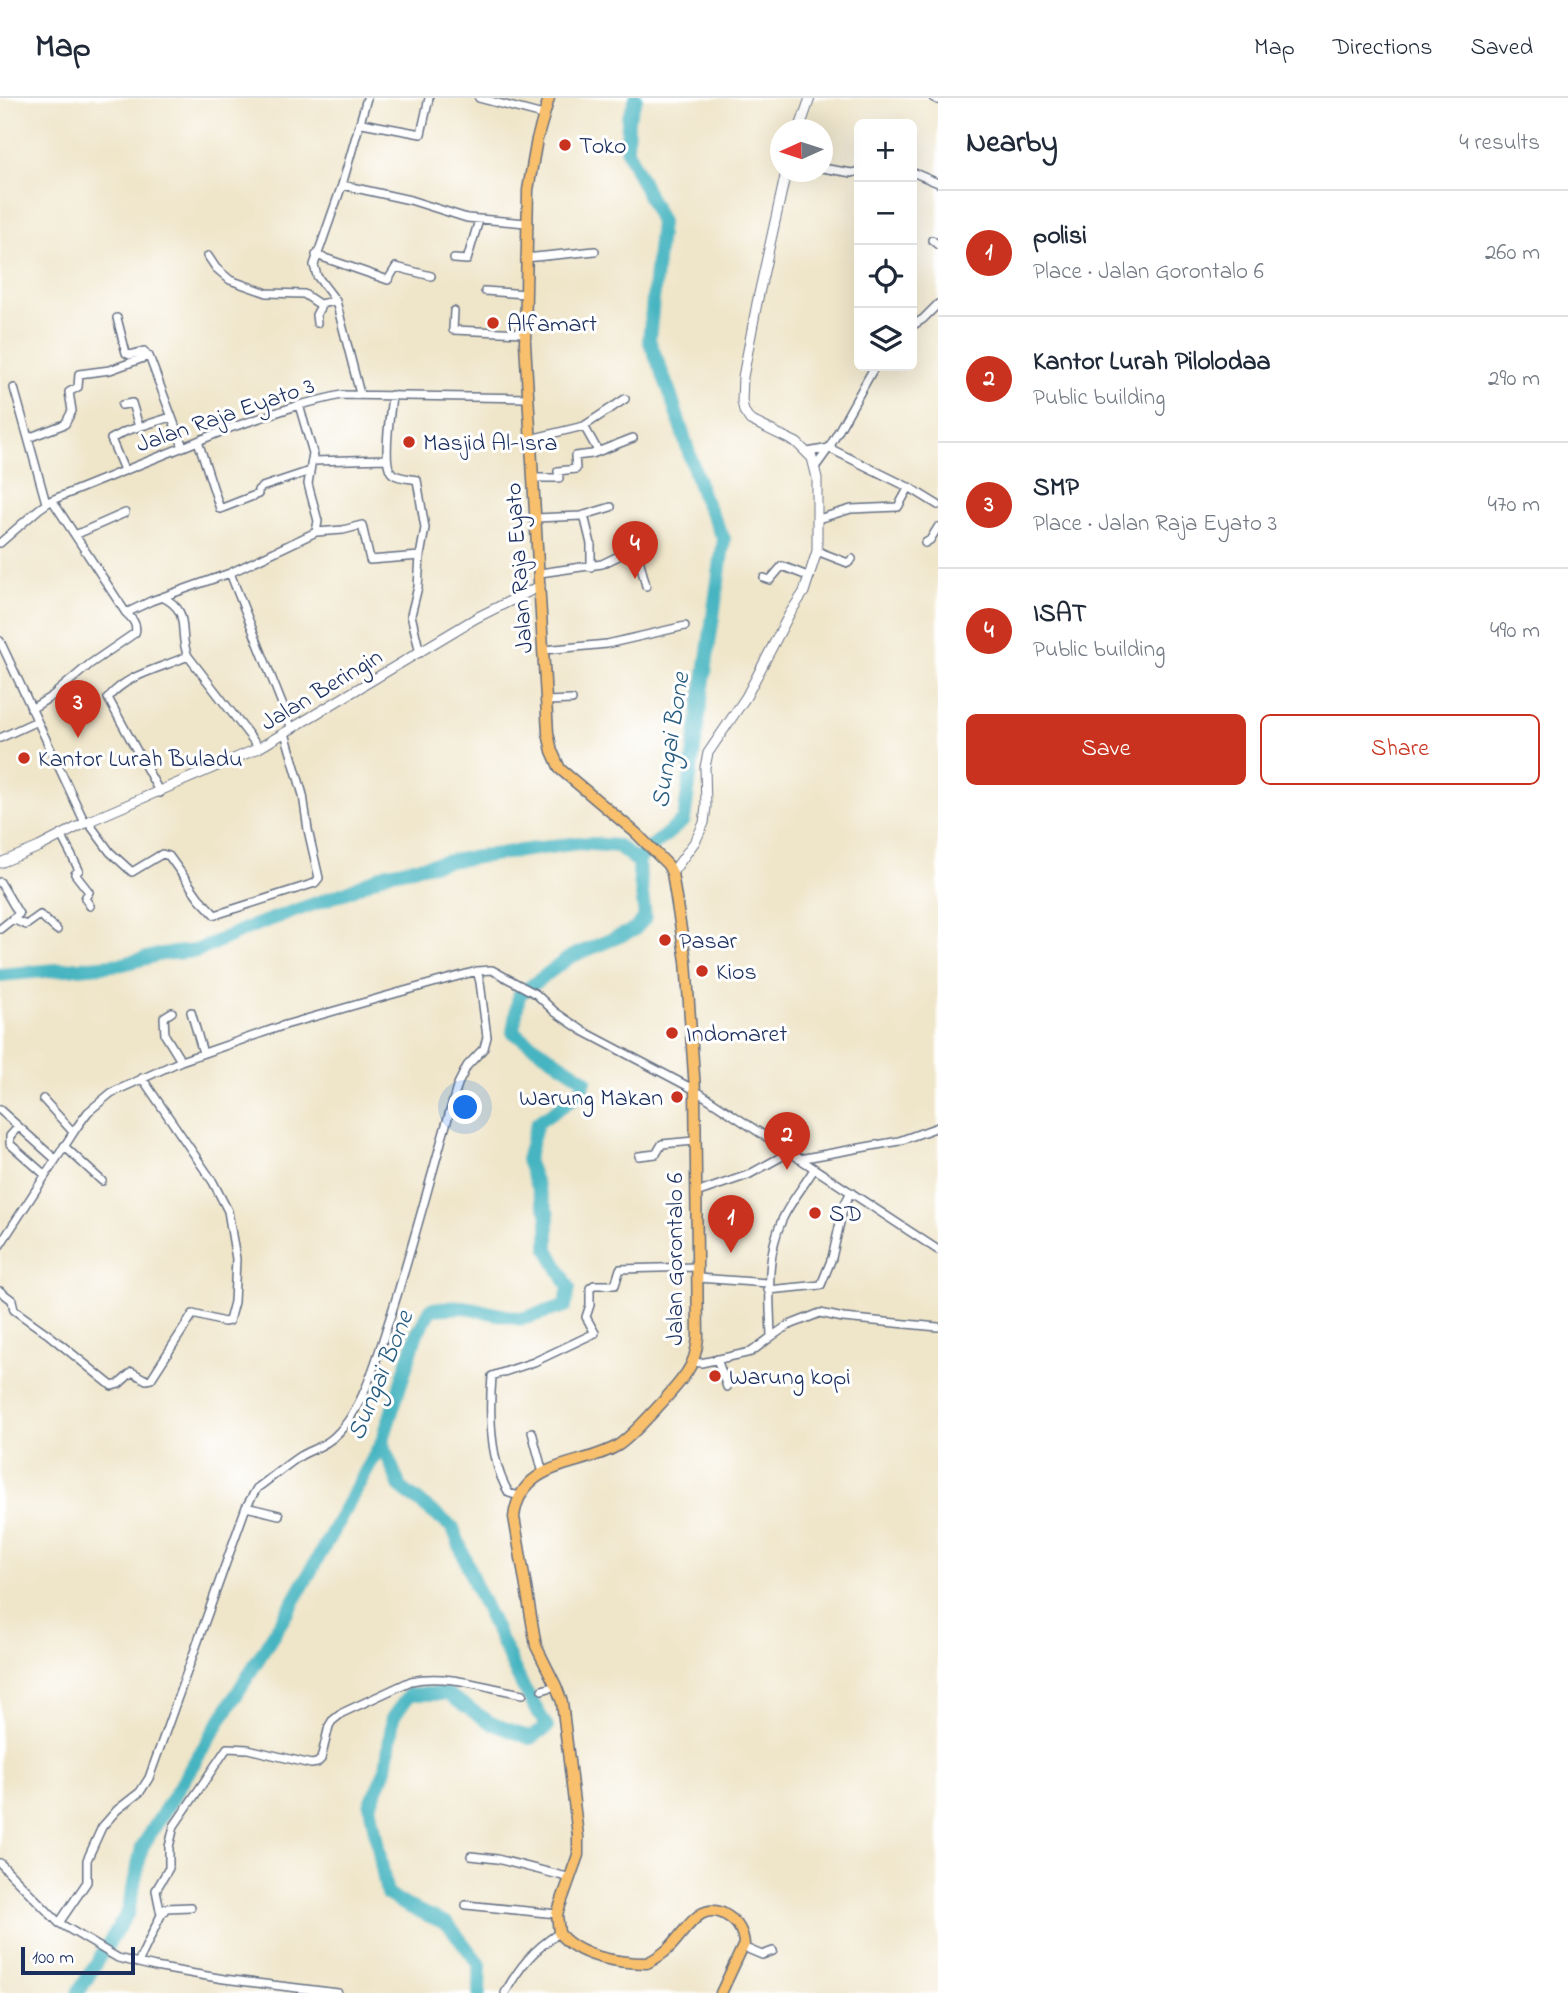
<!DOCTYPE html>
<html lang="en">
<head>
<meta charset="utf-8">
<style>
	:root { --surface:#fff; --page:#f2f2f3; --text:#1f2937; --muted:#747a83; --line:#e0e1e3; --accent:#c8321e }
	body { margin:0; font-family:"Indie Flower",sans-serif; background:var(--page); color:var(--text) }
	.controls { position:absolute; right:21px; top:21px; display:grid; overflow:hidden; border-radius:10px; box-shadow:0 7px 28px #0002 }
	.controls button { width:63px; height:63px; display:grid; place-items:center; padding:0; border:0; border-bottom:2px solid var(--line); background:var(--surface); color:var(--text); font:35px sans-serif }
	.compass { position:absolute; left:770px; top:21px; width:63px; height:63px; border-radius:50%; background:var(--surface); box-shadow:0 7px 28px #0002; rotate:267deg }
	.scale { position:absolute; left:21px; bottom:18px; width:114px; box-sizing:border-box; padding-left:7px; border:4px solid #1b2f5e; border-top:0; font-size:19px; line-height:24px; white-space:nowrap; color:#1b2f5e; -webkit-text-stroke:5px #fff; paint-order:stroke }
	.you { position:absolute; left:466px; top:1010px; width:24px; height:24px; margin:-18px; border:5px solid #fff; border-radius:50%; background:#1a73e8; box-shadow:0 0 0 10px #1a73e833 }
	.badge { display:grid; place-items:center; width:46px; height:46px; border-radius:50%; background:var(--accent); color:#fff; font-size:23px; font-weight:700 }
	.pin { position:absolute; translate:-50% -58px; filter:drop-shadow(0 2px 4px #0008) }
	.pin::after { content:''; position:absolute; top:37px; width:24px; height:21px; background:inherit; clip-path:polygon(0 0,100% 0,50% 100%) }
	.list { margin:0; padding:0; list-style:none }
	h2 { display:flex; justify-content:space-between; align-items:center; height:91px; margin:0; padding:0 28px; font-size:30px }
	h2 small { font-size:23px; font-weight:400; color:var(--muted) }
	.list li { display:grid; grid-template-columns:46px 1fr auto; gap:21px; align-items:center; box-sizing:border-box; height:126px; padding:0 28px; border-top:2px solid var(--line) }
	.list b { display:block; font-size:26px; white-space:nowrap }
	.list p { margin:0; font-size:23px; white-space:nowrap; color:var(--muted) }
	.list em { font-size:23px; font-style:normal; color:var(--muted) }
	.actions { display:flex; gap:14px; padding:21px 28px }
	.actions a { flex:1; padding:16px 0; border:2px solid var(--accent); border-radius:10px; text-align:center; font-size:24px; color:var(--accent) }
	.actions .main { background:var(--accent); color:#fff }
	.icon { flex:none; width:38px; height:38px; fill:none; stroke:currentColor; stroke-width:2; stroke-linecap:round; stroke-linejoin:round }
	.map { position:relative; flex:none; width:938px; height:1895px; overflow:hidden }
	header { display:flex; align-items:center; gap:42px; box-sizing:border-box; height:98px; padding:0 35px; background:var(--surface); border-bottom:2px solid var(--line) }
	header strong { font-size:33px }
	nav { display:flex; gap:38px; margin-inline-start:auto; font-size:24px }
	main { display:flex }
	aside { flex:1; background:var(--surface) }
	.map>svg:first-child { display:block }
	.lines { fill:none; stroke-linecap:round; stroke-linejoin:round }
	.river { stroke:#47b5c1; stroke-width:14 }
	.minor-casing { stroke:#656f83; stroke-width:10 }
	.tertiary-casing { stroke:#656f83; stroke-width:11 }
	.primary-casing { stroke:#656f83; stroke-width:13 }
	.minor { stroke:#fff; stroke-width:7 }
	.tertiary { stroke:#fff; stroke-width:9 }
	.primary { stroke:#f8bf6c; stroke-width:10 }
	.poi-dot { fill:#c8321e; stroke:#fff; stroke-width:2.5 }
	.labels { text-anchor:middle; stroke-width:6; stroke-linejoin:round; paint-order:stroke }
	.poi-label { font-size:24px; fill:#1b2f5e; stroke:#fff; text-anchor:start }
	.street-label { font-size:24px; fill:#1b2f5e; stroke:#fff }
	.water-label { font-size:26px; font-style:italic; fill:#2a5e81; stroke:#fff }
</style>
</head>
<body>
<header>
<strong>Map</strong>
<nav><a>Map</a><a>Directions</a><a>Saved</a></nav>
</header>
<main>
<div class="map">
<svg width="938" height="1895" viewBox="0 0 938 1895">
	<rect width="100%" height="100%" fill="#fff"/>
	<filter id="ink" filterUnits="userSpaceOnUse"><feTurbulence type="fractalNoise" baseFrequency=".0143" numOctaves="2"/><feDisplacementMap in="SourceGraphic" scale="14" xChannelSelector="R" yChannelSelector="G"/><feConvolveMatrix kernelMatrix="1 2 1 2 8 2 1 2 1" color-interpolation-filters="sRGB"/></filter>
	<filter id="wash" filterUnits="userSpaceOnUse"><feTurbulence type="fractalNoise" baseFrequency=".00686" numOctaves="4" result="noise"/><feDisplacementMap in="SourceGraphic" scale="28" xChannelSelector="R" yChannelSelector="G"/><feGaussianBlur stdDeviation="1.57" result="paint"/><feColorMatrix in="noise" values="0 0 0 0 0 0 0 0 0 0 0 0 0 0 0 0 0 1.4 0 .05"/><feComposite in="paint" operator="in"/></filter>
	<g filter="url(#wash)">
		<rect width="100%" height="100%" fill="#efe5c9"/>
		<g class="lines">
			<path class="river" d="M0 877 123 866 162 856 196 853 250 829 347 794 387 775 449 763 578 745 618 748 638 764
				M382 1344 400 1389 453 1430 478 1494 522 1587 547 1629 530 1640 491 1625 447 1596H410L393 1619 386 1671 370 1707 387 1796 407 1808 448 1826 480 1867 479 1895
				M78 1895 128 1814 142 1749 293 1505 382 1344 417 1235 431 1211 464 1209 521 1221 565 1208 569 1190 548 1151V1117L527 1062 537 1025 580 996 585 982 513 934 519 897 570 859 634 832 645 820 638 764 644 755 684 722 724 441 703 399 669 292 649 242 661 124 627 52 628 21 636 0"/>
		</g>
	</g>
	<g filter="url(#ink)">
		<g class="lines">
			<g class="minor-casing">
				<path id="minor" d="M479 0 543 17
					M934 0 938 2
					M362 25 421 36 429 0
					M822 70 852 75 859 73
					M912 74 938 85
					M342 87 410 102 467 120 526 125
					M932 142 938 147
					M316 157 388 182 396 169 431 178
					M208 158 216 170 230 182 267 195 304 196 319 206 336 203
					M525 160 595 153
					M454 161 467 162 479 122
					M485 193 525 196
					M454 213 453 232 525 235
					M117 220 126 255 130 257 144 253 148 258
					M317 225 316 217 322 206
					M912 228 923 221 938 206
					M14 290 28 340
					M360 296 336 203 317 178 314 167 342 87 367 0
					M392 297C391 311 382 363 391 374 395 380 409 380 417 382L425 430 420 458 418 489 411 517 420 555
					M122 307 132 305 139 329
					M584 328 598 353
					M530 341 584 328 625 301
					M198 343 220 411 258 396V392L262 389 310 373
					M808 354 829 350 912 391 938 407
					M313 363 387 361
					M816 368 829 350 875 268
					M124 372 111 341 126 333 171 319
					M533 380H559L558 373 576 371 575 358 592 356 633 340
					M52 402 126 515 151 503 230 475 316 434 318 423 308 386 313 355 299 307
					M46 405 28 340 65 326 72 313 69 294 78 289 79 276 110 272 149 258 183 349
					M584 417 591 446V469
					M536 420 581 418 611 409
					M818 421 851 411 898 409 909 389
					M316 434 343 432 362 427 370 462 420 458
					M75 437 125 415
					M0 445 39 411 52 402 230 330 299 307 341 297 527 300
					M925 445 930 442 938 429
					M817 453 848 465 852 461
					M230 475 292 631
					M540 475 602 466 635 450 637 453 646 488
					M764 480 770 482 782 468 810 479
					M0 543 85 725
					M544 552 607 546 685 528
					M188 558 259 650
					M546 603 572 602
					M31 611 52 598 90 566 135 535C138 527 132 520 126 515
					M0 640 37 623
					M160 695 108 600C127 576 162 570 188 558 177 535 193 513 162 499
					M88 724 110 754 132 774 162 756 169 758 199 800 215 817 315 785 319 780 308 732 303 697 285 635
					M61 737 79 772 75 776 89 794 85 800 90 808
					M0 784 19 816 0 831
					M12 821 26 827 40 817 57 832
					M172 914 164 919 165 937 181 963
					M191 914 203 955
					M43 1001 73 1034
					M0 1012 55 1061
					M18 1029 10 1038V1046L44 1076
					M64 1048 102 1083
					M639 1058 656 1056 662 1046 694 1043
					M799 1061 899 1043 938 1029
					M696 1095 748 1077 790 1054
					M0 1147 77 1029 88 1014 111 995 181 963 285 927 397 895 477 873 492 872 536 896 555 914 583 933 695 992 938 1152
					M698 1180 768 1185
					M768 1192 821 1187 832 1160 844 1107 851 1094
					M0 1193 12 1202 14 1212 49 1237 112 1288 119 1286 132 1274 146 1282 151 1281 193 1216 224 1224 229 1223 234 1204 236 1161 228 1113 213 1084 142 980
					M771 1239 787 1228 820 1215 843 1220 938 1229
					M717 1261 727 1289
					M692 1264 701 1265 751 1254 771 1239C770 1198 765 1160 782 1122 790 1104 804 1088 814 1071
					M532 1334 543 1375
					M519 1398 509 1395C489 1363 489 1316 492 1278L534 1264 595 1235 586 1219 590 1207V1190L594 1187H615L620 1171 697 1169
					M246 1409 279 1417
					M542 1592 556 1588
					M471 1758 497 1761 571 1780
					M0 1765 59 1825 118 1860 155 1869 224 1881 338 1895
					M466 1807 557 1816
					M162 1816 166 1810 191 1809
					M59 1825 87 1784V1762L102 1729 117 1712 140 1694 149 1680 246 1409 257 1390C271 1380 285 1368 300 1358 312 1351 326 1348 336 1337 361 1314 376 1264 386 1232 413 1151 433 1068 458 986L467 968 484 950 487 939 480 884 477 873
					M743 1849 762 1857 773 1853
					M138 1865 161 1817 156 1792 169 1770V1749L174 1728 227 1650 248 1651 311 1666 317 1665 321 1661 329 1628 332 1623 342 1615 411 1583C448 1575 487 1590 523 1596
					M505 1895C519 1869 534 1851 559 1835"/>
			</g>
			<g class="tertiary-casing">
				<path id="tertiary" d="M799 32 810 0
					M0 765 39 749 85 725 259 650 476 520 540 488
					M672 775 696 742 704 725 706 709 705 669 708 655 746 599 790 515 804 494 817 453V380L812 360 797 345 750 322 744 313 742 303 743 279 757 205 786 74"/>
			</g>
			<g class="primary-casing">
				<path id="primary" d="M549 0 537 41 528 92 525 245 548 635 552 653 560 671 636 735 668 767 672 775 686 863 695 992 698 1239C697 1251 694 1264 687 1274 678 1288 631 1340 617 1348 579 1370 521 1362 514 1419L536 1548 556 1588 562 1604 578 1738V1757L557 1816 559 1835C578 1859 618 1865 647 1865 655 1861 663 1856 669 1850 687 1832 701 1799 729 1819 739 1826 743 1834 744 1846L721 1895"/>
			</g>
			<use href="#minor" class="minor"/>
			<use href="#tertiary" class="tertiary"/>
			<use href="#primary" class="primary"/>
		</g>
	</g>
	<g class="poi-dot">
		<circle cx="565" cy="47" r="7"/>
		<circle cx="493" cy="225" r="7"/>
		<circle cx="409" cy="344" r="7"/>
		<circle cx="24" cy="660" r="7"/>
		<circle cx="665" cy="842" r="7"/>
		<circle cx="702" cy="873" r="7"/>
		<circle cx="672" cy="935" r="7"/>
		<circle cx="677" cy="999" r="7"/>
		<circle cx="815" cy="1115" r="7"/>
		<circle cx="715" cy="1278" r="7"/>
	</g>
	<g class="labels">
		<g class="poi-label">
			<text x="579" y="55">Toko</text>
			<text x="507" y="233">Alfamart</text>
			<text x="423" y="352">Masjid Al-Isra</text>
			<text x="38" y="668">Kantor Lurah Buladu</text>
			<text x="679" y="850">Pasar</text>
			<text x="716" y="881">Kios</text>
			<text x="686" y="943">Indomaret</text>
			<text x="663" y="1007" text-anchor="end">Warung Makan</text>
			<text x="829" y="1123">SD</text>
			<text x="729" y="1286">Warung kopi</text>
		</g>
		<g class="street-label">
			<text transform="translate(225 316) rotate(-19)" y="8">Jalan Raja Eyato 3</text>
			<text transform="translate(518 470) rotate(-94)" y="8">Jalan Raja Eyato</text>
			<text transform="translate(321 591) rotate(-31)" y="8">Jalan Beringin</text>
			<text transform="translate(674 1161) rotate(-90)" y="8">Jalan Gorontalo 6</text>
		</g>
		<g class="water-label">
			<text transform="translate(669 642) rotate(-81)" y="9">Sungai Bone</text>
			<text transform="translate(379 1277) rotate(-68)" y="9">Sungai Bone</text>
		</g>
	</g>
</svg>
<div class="controls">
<button>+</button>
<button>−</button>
<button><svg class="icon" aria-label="locate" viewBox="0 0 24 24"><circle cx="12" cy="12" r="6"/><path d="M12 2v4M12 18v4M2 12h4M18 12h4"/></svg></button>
<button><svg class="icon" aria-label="layers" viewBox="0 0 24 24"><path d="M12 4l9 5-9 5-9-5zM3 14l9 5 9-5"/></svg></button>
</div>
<svg class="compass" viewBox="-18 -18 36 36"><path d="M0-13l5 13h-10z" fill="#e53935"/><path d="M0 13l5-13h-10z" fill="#747a83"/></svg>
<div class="scale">100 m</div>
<div class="you"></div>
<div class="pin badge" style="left:731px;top:1155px">1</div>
<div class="pin badge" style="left:787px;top:1072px">2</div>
<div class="pin badge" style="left:78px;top:640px">3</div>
<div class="pin badge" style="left:635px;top:481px">4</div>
</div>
<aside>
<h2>Nearby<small>4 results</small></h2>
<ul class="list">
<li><span class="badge">1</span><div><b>polisi</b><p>Place · Jalan Gorontalo 6</p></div><em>260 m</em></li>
<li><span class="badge">2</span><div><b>Kantor Lurah Pilolodaa</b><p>Public building</p></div><em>290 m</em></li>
<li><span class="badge">3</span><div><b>SMP</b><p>Place · Jalan Raja Eyato 3</p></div><em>470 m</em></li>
<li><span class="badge">4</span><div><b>ISAT</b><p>Public building</p></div><em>490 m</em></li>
</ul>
<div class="actions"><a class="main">Save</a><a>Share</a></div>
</aside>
</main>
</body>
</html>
